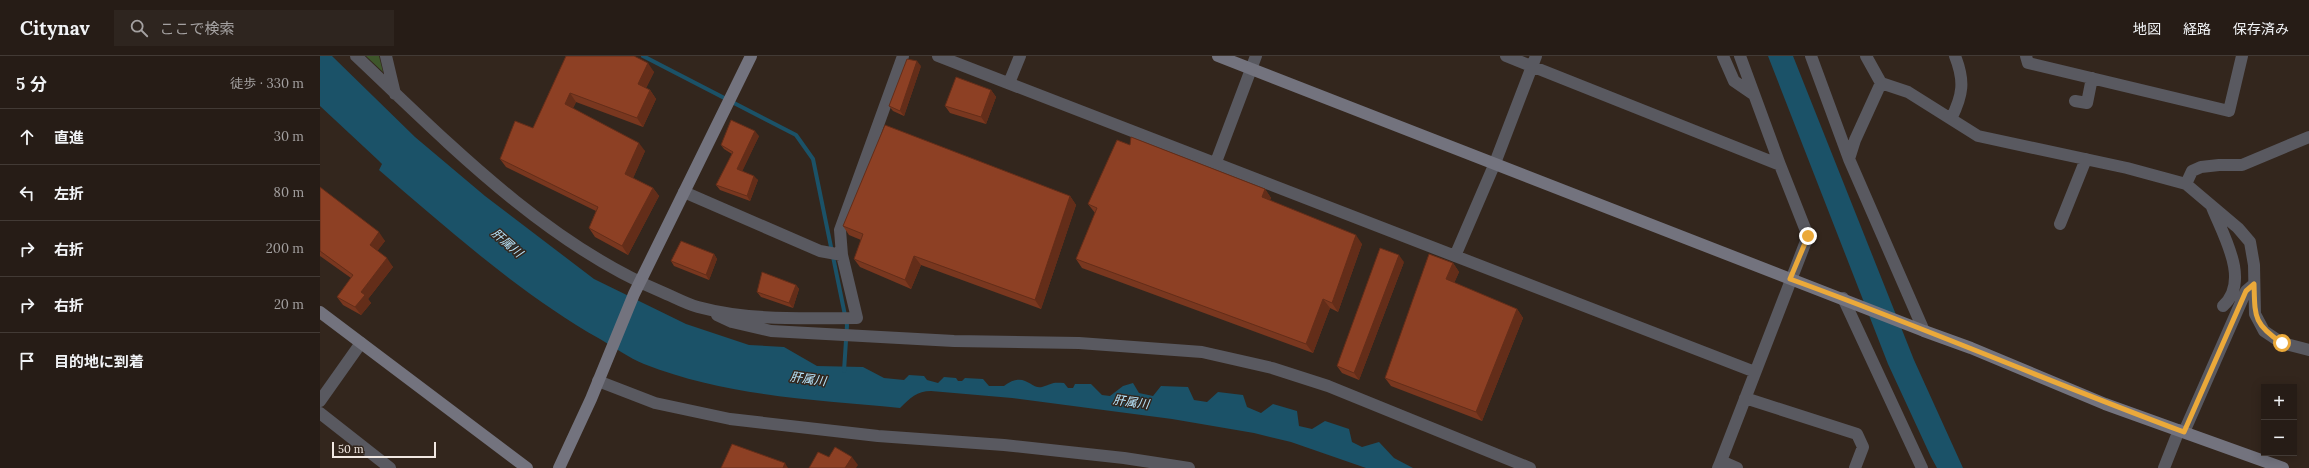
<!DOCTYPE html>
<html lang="ja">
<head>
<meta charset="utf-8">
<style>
	:root { --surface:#261c16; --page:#2e251f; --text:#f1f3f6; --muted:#a4a1a1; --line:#423a35 }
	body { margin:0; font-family:Lora,"Noto Sans JP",serif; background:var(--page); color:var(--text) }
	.controls { position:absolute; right:12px; bottom:12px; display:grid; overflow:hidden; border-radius:0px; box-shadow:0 2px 10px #0003 }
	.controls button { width:36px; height:36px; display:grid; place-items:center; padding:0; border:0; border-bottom:1px solid var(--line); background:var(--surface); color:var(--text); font:20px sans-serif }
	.scale { position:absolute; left:12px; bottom:10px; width:104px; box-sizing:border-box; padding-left:4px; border:2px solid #f1e8e2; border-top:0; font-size:11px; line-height:14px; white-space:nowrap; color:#f1e8e2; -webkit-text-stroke:3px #33261d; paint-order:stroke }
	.stop { position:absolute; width:12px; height:12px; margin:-9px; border:3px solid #eba93a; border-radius:50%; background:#fff }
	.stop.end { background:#eba93a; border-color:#fff; box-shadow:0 1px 4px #0008 }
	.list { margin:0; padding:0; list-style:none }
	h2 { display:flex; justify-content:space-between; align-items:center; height:52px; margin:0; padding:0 16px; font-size:17px }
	h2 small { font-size:13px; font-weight:400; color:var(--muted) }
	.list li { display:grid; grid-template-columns:26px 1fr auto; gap:12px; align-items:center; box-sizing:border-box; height:56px; padding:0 16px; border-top:1px solid var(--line) }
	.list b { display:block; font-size:15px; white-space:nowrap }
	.list em { font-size:13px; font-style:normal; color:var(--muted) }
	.icon { flex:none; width:22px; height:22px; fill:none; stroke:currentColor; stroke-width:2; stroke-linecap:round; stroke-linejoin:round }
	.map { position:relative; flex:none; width:1989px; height:412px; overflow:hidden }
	header { display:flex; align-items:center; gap:24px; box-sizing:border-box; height:56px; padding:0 20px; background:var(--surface); border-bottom:1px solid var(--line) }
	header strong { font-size:19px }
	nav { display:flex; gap:22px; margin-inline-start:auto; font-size:14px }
	.search { width:280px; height:36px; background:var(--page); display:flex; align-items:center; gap:10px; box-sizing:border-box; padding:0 14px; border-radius:0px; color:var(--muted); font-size:15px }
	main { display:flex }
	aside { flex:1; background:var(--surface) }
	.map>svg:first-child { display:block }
	.green { fill:#3e562b }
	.water { fill:#1b5268 }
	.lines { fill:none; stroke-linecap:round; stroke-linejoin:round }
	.stream { stroke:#1b5268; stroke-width:4 }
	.street { stroke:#595960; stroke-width:12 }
	.secondary { stroke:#73737e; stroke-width:12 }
	.wall { fill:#79371f }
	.shaded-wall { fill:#632d19 }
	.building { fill:#8d4024; stroke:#632d19 }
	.route { stroke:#eba93a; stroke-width:5 }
	.labels { text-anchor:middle; stroke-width:3; stroke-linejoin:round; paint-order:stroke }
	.water-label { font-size:12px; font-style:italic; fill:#b7e5fc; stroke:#33261d }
</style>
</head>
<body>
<header>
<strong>Citynav</strong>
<div class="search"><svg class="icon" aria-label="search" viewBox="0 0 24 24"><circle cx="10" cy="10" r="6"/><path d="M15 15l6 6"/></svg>ここで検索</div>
<nav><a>地図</a><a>経路</a><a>保存済み</a></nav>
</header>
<main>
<aside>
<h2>5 分<small>徒歩 · 330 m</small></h2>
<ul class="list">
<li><svg class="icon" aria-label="ahead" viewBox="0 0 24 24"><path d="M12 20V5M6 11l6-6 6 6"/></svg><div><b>直進</b></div><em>30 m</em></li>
<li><svg class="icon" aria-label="left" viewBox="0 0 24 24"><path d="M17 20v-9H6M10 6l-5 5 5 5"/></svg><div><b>左折</b></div><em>80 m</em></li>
<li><svg class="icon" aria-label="right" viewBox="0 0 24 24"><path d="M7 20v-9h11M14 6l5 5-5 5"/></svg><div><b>右折</b></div><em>200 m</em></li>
<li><svg class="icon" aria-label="right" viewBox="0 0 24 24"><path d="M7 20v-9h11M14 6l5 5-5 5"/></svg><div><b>右折</b></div><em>20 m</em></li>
<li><svg class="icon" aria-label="arrive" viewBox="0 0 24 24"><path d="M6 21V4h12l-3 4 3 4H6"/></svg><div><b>目的地に到着</b></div></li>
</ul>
</aside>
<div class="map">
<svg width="1989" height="412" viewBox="0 0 1989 412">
	<rect width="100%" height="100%" fill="#33261d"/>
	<path class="green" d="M46 0H59L63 16Z"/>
	<path class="water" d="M0 0H12L95 81 165 140 274 223 366 268 429 289 464 291 497 310 543 311 564 322 584 324 589 319 604 320 607 324 618 327 624 321 636 322 638 325H642L645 322 663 323 669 330H684C705 314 711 334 722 331 733 328 730 326 744 327L748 332H753L755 328H771L782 339 790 340 803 330 813 327 819 337 833 340 841 330 868 331 874 344 887 346 898 336 923 339 927 351 941 357 953 348 977 355 979 370 992 373 1005 365 1029 373 1032 386 1042 391 1059 386 1074 402 1093 412H1046L971 386 934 377 852 363 692 342 611 335C597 335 590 342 580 352 493 344 406 340 324 308 309 302 294 291 280 283 199 237 129 174 59 114L62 108 58 104 0 50Z
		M1448 0H1473L1594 304 1643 412H1617L1611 401 1568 308Z"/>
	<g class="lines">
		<path class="stream" d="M323 0 476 79 493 103 527 269 524 315"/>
		<path class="street" d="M36 0C127 86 225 187 342 236 354 241 366 248 378 251 430 265 484 262 537 262L522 199 520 174 583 0
			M66 0 75 38
			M618 0 1435 316
			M1186 0 1460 109 1488 180 1401 405
			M1403 0 1414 25 1433 38
			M1420 0 1460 109
			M1491 0 1529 103 1604 275
			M1546 0 1561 27 1588 36 1658 80 1807 112 1866 128 1918 172 1930 186 1934 209 1935 258 1944 275 1962 287 1989 294
			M1706 0 1708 7 1909 55 1922 0
			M689 27 700 0
			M1755 45 1767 47 1772 22
			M1631 63C1643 39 1645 25 1635 0
			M1529 103 1535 84 1561 27
			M896 106 936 0
			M1866 128 1872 115 1881 111 1899 109H1922L1989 81
			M364 136 500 195 522 199
			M1892 151C1903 179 1931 225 1903 250
			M1740 168 1766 103
			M1135 200 1175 107 1216 0
			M1523 242 1602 412
			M397 259 412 266 451 275 634 285 759 287 882 296 952 312 1008 330 1210 412
			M278 325 335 347 410 363 558 380 684 389 804 402 869 412
			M1425 342 1537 378 1543 391 1535 412
			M0 345 41 287
			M0 357 70 412
			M1864 376 1926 235 1934 228
			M1398 412 1401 405 1417 412
			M1844 412 1859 374"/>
		<path class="secondary" d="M898 0 1604 275 1651 292 1785 348 1963 412
			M0 256 207 412
			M239 412 271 343 314 238 431 0"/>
	</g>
	<path class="wall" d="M245 0H314L334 16 326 32 330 34 336 43 323 71 256 46 253 52 325 95 313 122 333 132 339 140 308 199 275 181 269 172 276 155 186 111 180 103 213 72 246 0Z
		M601 10 584 60 573 55 569 50Z
		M671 34 676 41 666 68 630 57 625 50Z
		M439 80 422 115 438 124 430 145 400 134 396 129 412 98 404 93 401 89Z
		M810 89 945 133 951 142 950 144 1042 188 1018 256 1010 252 993 297 762 212 756 203 775 157 768 148Z
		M0 131 65 185 57 195 73 211 48 243 51 247 41 259 23 249 17 241 31 222 0 200Z
		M750 140 756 149 721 253 601 209 591 233 540 211 534 203 541 184 529 179 523 170Z
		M394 198 397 203 389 224 354 210 351 205Z
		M1084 206 1039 324 1022 317 1017 310Z
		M1133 207 1139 216 1134 227 1197 253 1203 262 1162 365 1071 330 1065 322Z
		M476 229 479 233 473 252 441 241 437 236Z"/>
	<path class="shaded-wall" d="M597 5 601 10 584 60 580 55Z
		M328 7 334 16 324 36 318 28Z
		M330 34 336 43 323 71 317 62Z
		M671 34 676 41 666 68 661 61Z
		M250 37 256 46 251 56 245 48Z
		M435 75 439 80 421 118 417 113Z
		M319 87 325 95 311 127 305 118Z
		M434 120 438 124 430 145 427 140Z
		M333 132 339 140 308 199 302 190Z
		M945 133 951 142 948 149 942 141Z
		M750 140 756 149 721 253 715 244Z
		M59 176 65 185 56 197 50 189Z
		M1036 179 1042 188 1018 256 1012 247Z
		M394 198 397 203 389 224 386 219Z
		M1079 199 1084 206 1039 324 1034 317Z
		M594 200 601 209 591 233 585 224Z
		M67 202 73 211 48 243 51 247 41 259 35 251 41 236Z
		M1133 207 1139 216 1132 232 1126 223Z
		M476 229 479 233 473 252 469 247Z
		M1003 243 1010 252 993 297 986 288Z
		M1197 253 1203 262 1162 365 1156 356Z
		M532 401 538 409 536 412H525Z
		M465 407 468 412H463Z"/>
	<path class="building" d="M246 0H314L328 7 318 28 330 34 317 62 250 37 245 48 319 87 305 118 333 132 302 190 269 172 278 151 180 103 195 65 213 72Z
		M587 3 597 5 580 55 569 50Z
		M636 21 671 34 661 61 625 50Z
		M411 64 435 75 417 113 434 120 427 140 396 129 413 96 401 89Z
		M565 69 750 140 715 244 594 200 585 224 534 203 543 178 523 170Z
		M811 81 945 133 942 141 1036 179 1012 247 1003 243 986 288 756 203 777 152 768 148 797 84 810 89Z
		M0 131 59 176 50 189 67 202 41 236 45 239 35 251 17 241 33 219 0 195Z
		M361 185 394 198 386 219 351 205Z
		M1060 192 1079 199 1034 317 1017 310Z
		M1109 198 1133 207 1126 223 1197 253 1156 356 1065 322Z
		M442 216 476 229 469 247 437 236Z
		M412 388 465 407 463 412H401Z
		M515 391 532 401 525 412H489L498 396 509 401Z"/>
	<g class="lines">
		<path class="route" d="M1488 180 1470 223C1603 271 1732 327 1864 376L1926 235 1934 228C1935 260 1933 268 1962 287"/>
	</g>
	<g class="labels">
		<g class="water-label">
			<text transform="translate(187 187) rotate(41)" y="4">肝属川</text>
			<text transform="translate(488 323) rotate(8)" y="4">肝属川</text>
			<text transform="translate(811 346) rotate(8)" y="4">肝属川</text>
		</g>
	</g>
</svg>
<div class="controls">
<button>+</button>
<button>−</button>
</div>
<div class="scale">50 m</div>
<div class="stop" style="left:1962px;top:287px"></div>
<div class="stop end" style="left:1488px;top:180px"></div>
</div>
</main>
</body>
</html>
